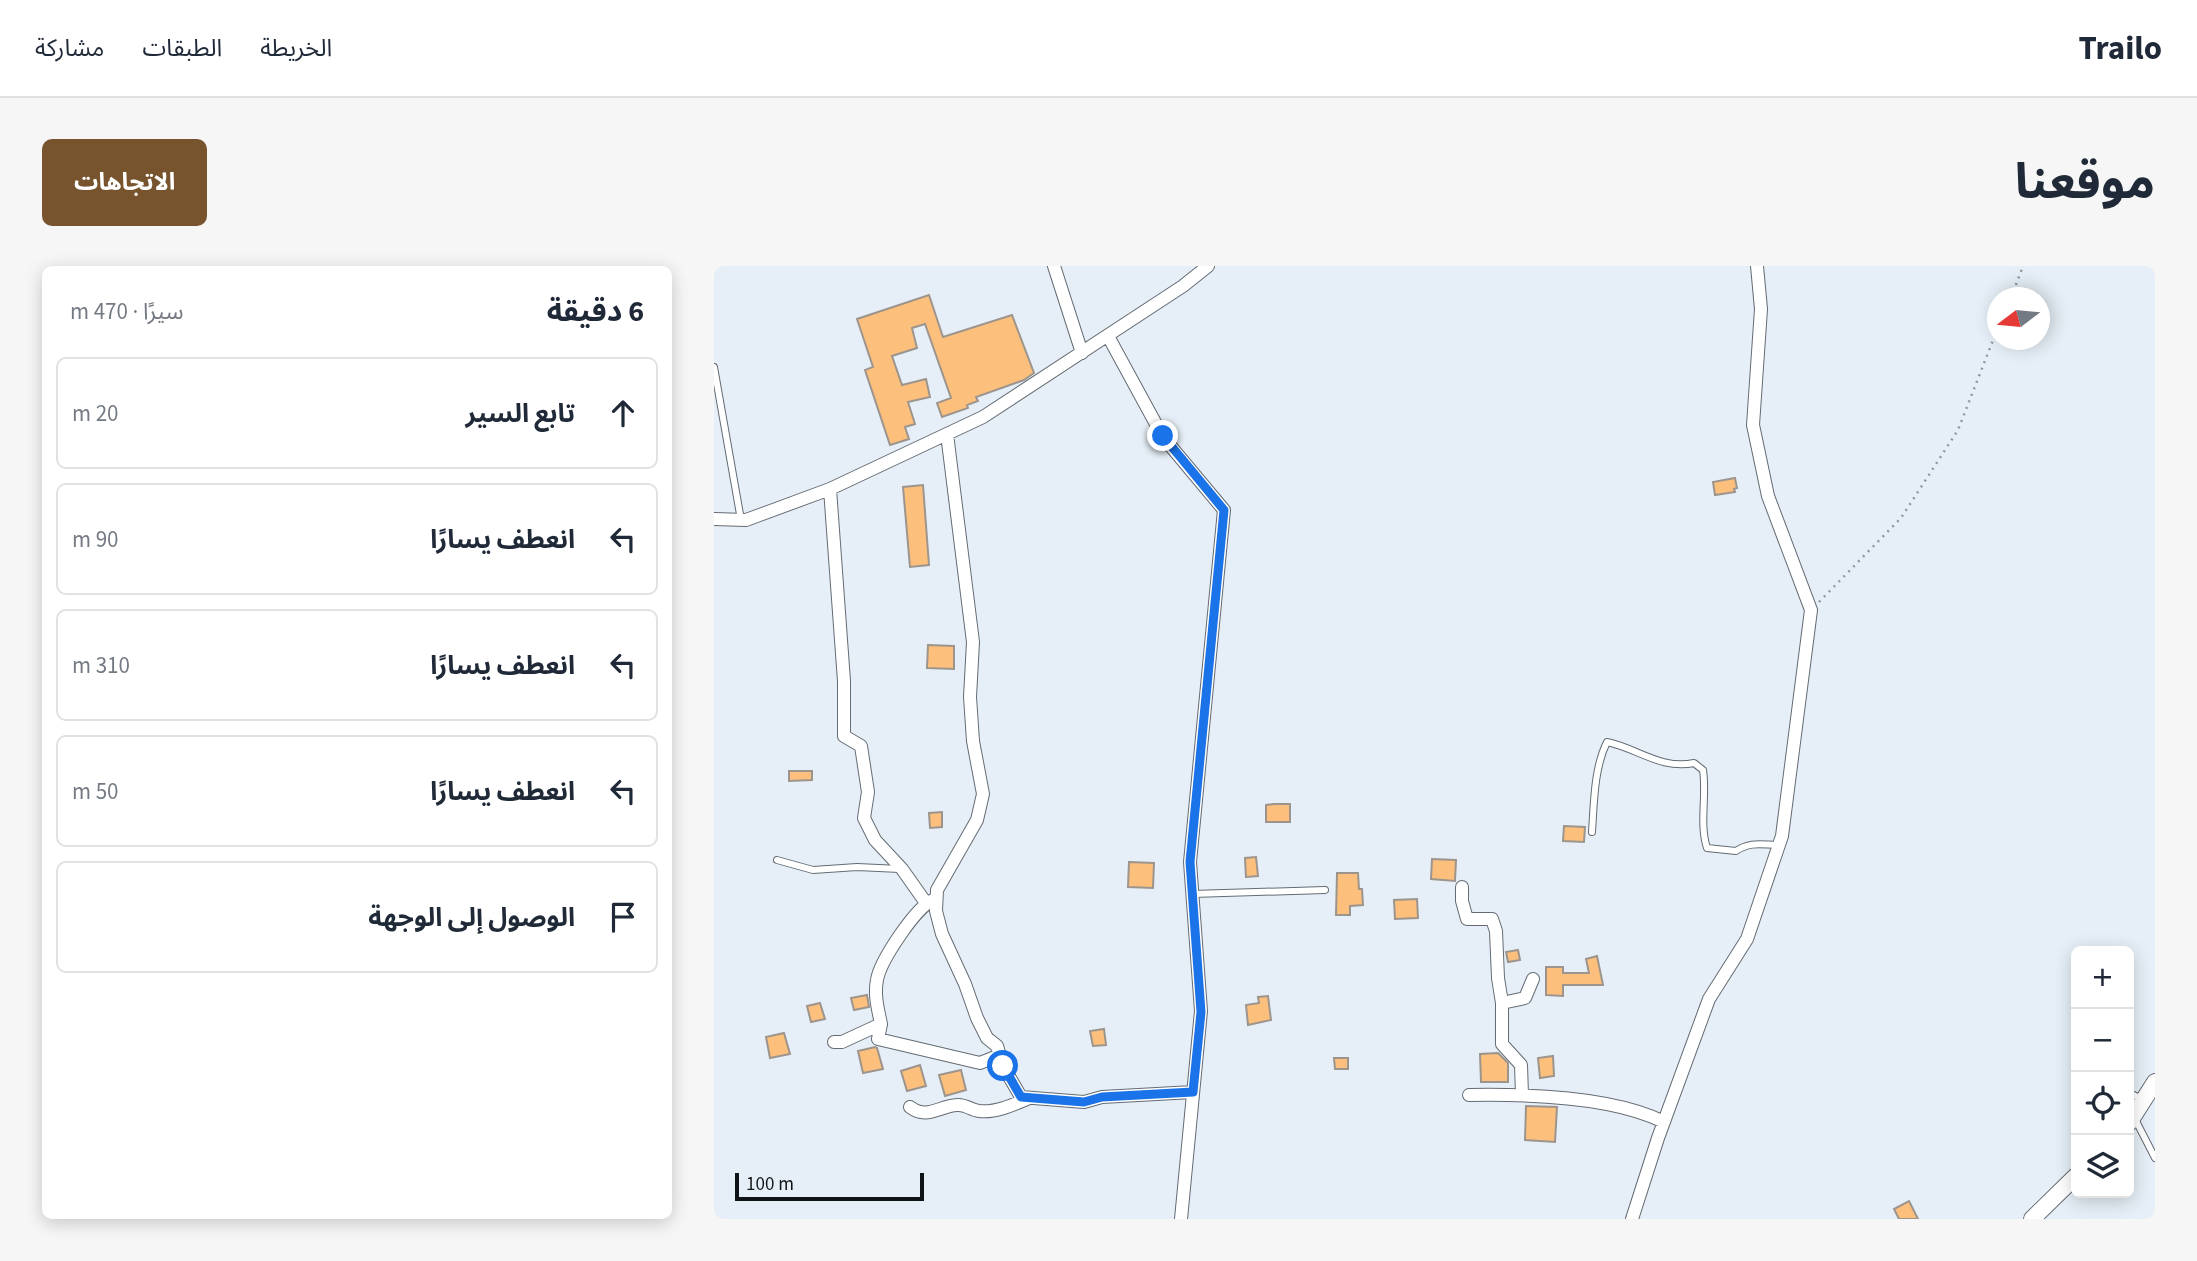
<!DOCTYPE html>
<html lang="ar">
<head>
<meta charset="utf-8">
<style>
	:root { --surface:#fff; --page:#f6f6f7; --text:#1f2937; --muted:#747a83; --line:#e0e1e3; --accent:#77542d }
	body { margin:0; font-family:"Source Sans 3","Noto Sans Arabic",sans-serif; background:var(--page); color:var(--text); direction:rtl }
	.controls { position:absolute; right:21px; bottom:21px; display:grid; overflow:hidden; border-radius:10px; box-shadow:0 4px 18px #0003 }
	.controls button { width:63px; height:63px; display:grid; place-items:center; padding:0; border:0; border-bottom:2px solid var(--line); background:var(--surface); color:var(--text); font:35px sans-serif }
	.compass { position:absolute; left:1273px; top:21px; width:63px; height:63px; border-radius:50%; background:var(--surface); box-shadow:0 4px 18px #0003; rotate:254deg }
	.scale { position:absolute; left:21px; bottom:18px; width:189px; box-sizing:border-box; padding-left:7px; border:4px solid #101316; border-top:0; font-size:19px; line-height:24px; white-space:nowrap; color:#101316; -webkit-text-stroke:5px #e6eff7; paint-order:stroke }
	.stop { position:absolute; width:21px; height:21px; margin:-16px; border:5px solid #1a73e8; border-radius:50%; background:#fff }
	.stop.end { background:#1a73e8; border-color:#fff; box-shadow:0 2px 7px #0008 }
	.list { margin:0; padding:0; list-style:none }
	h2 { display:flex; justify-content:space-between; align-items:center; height:91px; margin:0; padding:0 28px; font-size:30px }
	h2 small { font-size:23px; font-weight:400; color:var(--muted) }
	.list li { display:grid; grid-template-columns:46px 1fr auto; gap:21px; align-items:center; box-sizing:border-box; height:112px; margin:0 14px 14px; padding:0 14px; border:2px solid var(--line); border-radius:10px }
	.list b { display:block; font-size:26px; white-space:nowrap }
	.list em { font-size:23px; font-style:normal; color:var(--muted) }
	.icon { flex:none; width:38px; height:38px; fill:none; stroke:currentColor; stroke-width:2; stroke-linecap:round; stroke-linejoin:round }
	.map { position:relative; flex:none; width:1441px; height:953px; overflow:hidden; direction:ltr; border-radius:10px }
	header { display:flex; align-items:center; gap:42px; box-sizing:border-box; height:98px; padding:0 35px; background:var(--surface); border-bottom:2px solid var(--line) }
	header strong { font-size:33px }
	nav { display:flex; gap:38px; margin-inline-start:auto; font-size:24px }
	.intro { display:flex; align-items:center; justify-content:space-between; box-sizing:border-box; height:168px; padding:0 42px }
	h1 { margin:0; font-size:49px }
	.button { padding:18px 32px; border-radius:10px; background:var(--accent); color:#fff; font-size:24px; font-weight:700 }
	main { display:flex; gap:42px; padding:0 42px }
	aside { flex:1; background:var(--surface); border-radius:10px; box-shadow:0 4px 18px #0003 }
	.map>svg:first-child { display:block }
	.building { fill:#fcc07c; stroke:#9d958d; stroke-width:2 }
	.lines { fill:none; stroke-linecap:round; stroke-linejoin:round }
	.lane-casing { stroke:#646b73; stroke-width:8 }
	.street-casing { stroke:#646b73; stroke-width:14 }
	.secondary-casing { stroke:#646b73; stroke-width:18 }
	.path { stroke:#91979d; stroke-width:2.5; stroke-dasharray:2 5; stroke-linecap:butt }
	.lane { stroke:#fff; stroke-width:6 }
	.street { stroke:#fff; stroke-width:12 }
	.secondary { stroke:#fff; stroke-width:16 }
	.route { stroke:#1a73e8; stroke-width:9 }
</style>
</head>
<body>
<header>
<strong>Trailo</strong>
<nav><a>الخريطة</a><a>الطبقات</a><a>مشاركة</a></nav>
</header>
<div class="intro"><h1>موقعنا</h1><a class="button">الاتجاهات</a></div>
<main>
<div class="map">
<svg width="1441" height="953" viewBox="0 0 1441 953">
	<rect width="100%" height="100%" fill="#e6eff7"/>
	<path class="building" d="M215 29 229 71 298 49 320 107 310 114 262 131 264 135 253 139 254 142 228 151 223 137 237 132 211 58 198 62 203 82 178 90 188 119 212 113 216 131 194 136 201 158 191 161 195 173 176 179 151 104 159 101 143 53Z
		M1021 212 1023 222 1020 223 1021 226 1001 229 999 216Z
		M209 219 215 299 196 301 189 221Z
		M214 379 240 380V403L213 402Z
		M75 505H98V514L75 515Z
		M560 538H576V556H552V539Z
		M228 546V561L216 562 215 547Z
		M850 560 871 561 870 576 849 575Z
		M542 591 544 610 532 611 531 592Z
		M718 593 742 594 741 615 717 613Z
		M415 596 440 597 439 622 414 621Z
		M623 607H644L645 623H648L649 639 636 640V649H622Z
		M703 633 704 652 681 653 680 634Z
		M804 684 806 694 794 696 792 686Z
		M883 690 889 719H849V730L832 729V701H849V707H875L872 693Z
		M153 729 155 741 140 744 137 732Z
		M554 730 557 754 534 759 532 739 545 737 544 731Z
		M106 737 111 753 97 756 93 740Z
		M390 763 392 779 379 780 376 765Z
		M70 767 76 788 56 792 52 771Z
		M161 781 163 782 169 803 149 807 144 785Z
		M784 787 794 797V816H767L766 788Z
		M839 790 840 810 826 812 824 792Z
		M620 792H634V803H621Z
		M206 799 212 820 193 825 187 805Z
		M247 804 252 824 231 830 225 809Z
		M812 840 843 841 841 876 811 874Z
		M1195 935 1204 953H1185L1180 943Z"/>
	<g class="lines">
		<g class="lane-casing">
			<path id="lane" d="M0 101 27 254
				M878 566C880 537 880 502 893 476 923 482 947 504 980 497L989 504C993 529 985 558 993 582L1022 585C1037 575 1048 579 1065 579
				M63 594 99 604 143 601 186 603
				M478 628 611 624
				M1415 827 1428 833
				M1420 851 1441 892"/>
		</g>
		<g class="street-casing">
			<path id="street" d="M340 0 368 87
				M394 70 449 171 510 244 476 596 487 745 467 953
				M233 168 259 376 256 431 259 475 269 528 263 554 223 624 222 645 228 668 251 718 263 752 273 772 283 780 289 800 307 831 370 836 388 831 479 826
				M116 223 130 415V470L147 480 154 526 150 552 161 574 188 603 212 637
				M0 253 32 254 116 223 269 151 469 20 494 0
				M748 621V635L753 653H778L782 665 784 712 788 737
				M167 758 164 773 266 797 286 789
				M120 776H128L167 758C164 743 160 729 163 714 166 695 202 641 219 634
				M755 829C814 828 898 830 950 856
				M808 829 807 799 788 778V737L811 732 819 713
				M196 841C213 854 225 840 243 839 251 838 257 844 265 845 281 847 299 839 313 833
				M918 953 944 872 995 733 1033 673 1068 570 1097 344 1054 230 1039 159 1047 43 1043 0"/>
		</g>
		<g class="secondary-casing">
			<path id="secondary" d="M1415 857 1441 816
				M1318 953 1362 910"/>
		</g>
		<path class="path" d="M1297 32 1309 0
			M1105 336 1187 252 1244 164 1283 64"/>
		<use href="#lane" class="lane"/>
		<use href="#street" class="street"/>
		<use href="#secondary" class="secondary"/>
	</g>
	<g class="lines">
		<path class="route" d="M289 800 307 831 370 836 388 831 479 826 487 746 476 596 510 244 449 170"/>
	</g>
</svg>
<div class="controls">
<button>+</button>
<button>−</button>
<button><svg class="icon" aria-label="locate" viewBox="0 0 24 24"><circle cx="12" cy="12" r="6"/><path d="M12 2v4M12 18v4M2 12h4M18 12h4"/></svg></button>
<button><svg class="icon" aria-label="layers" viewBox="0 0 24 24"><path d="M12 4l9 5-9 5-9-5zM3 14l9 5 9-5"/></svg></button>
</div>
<svg class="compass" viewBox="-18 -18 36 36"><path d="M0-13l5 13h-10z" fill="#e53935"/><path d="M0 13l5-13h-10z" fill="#747a83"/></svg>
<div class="scale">100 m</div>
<div class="stop" style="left:289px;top:800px"></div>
<div class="stop end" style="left:449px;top:170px"></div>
</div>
<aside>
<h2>6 دقيقة<small>سيرًا · 470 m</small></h2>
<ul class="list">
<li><svg class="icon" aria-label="ahead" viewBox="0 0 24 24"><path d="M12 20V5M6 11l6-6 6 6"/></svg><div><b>تابع السير</b></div><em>20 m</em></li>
<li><svg class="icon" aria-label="left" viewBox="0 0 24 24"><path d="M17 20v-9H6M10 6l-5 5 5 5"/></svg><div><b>انعطف يسارًا</b></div><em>90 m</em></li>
<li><svg class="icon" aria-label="left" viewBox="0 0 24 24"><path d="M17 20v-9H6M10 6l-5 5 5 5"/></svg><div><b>انعطف يسارًا</b></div><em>310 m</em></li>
<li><svg class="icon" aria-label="left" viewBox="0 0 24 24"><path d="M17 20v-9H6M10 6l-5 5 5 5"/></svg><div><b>انعطف يسارًا</b></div><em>50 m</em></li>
<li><svg class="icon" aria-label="arrive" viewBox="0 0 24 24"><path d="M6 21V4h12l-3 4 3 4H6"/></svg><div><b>الوصول إلى الوجهة</b></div></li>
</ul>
</aside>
</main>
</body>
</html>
